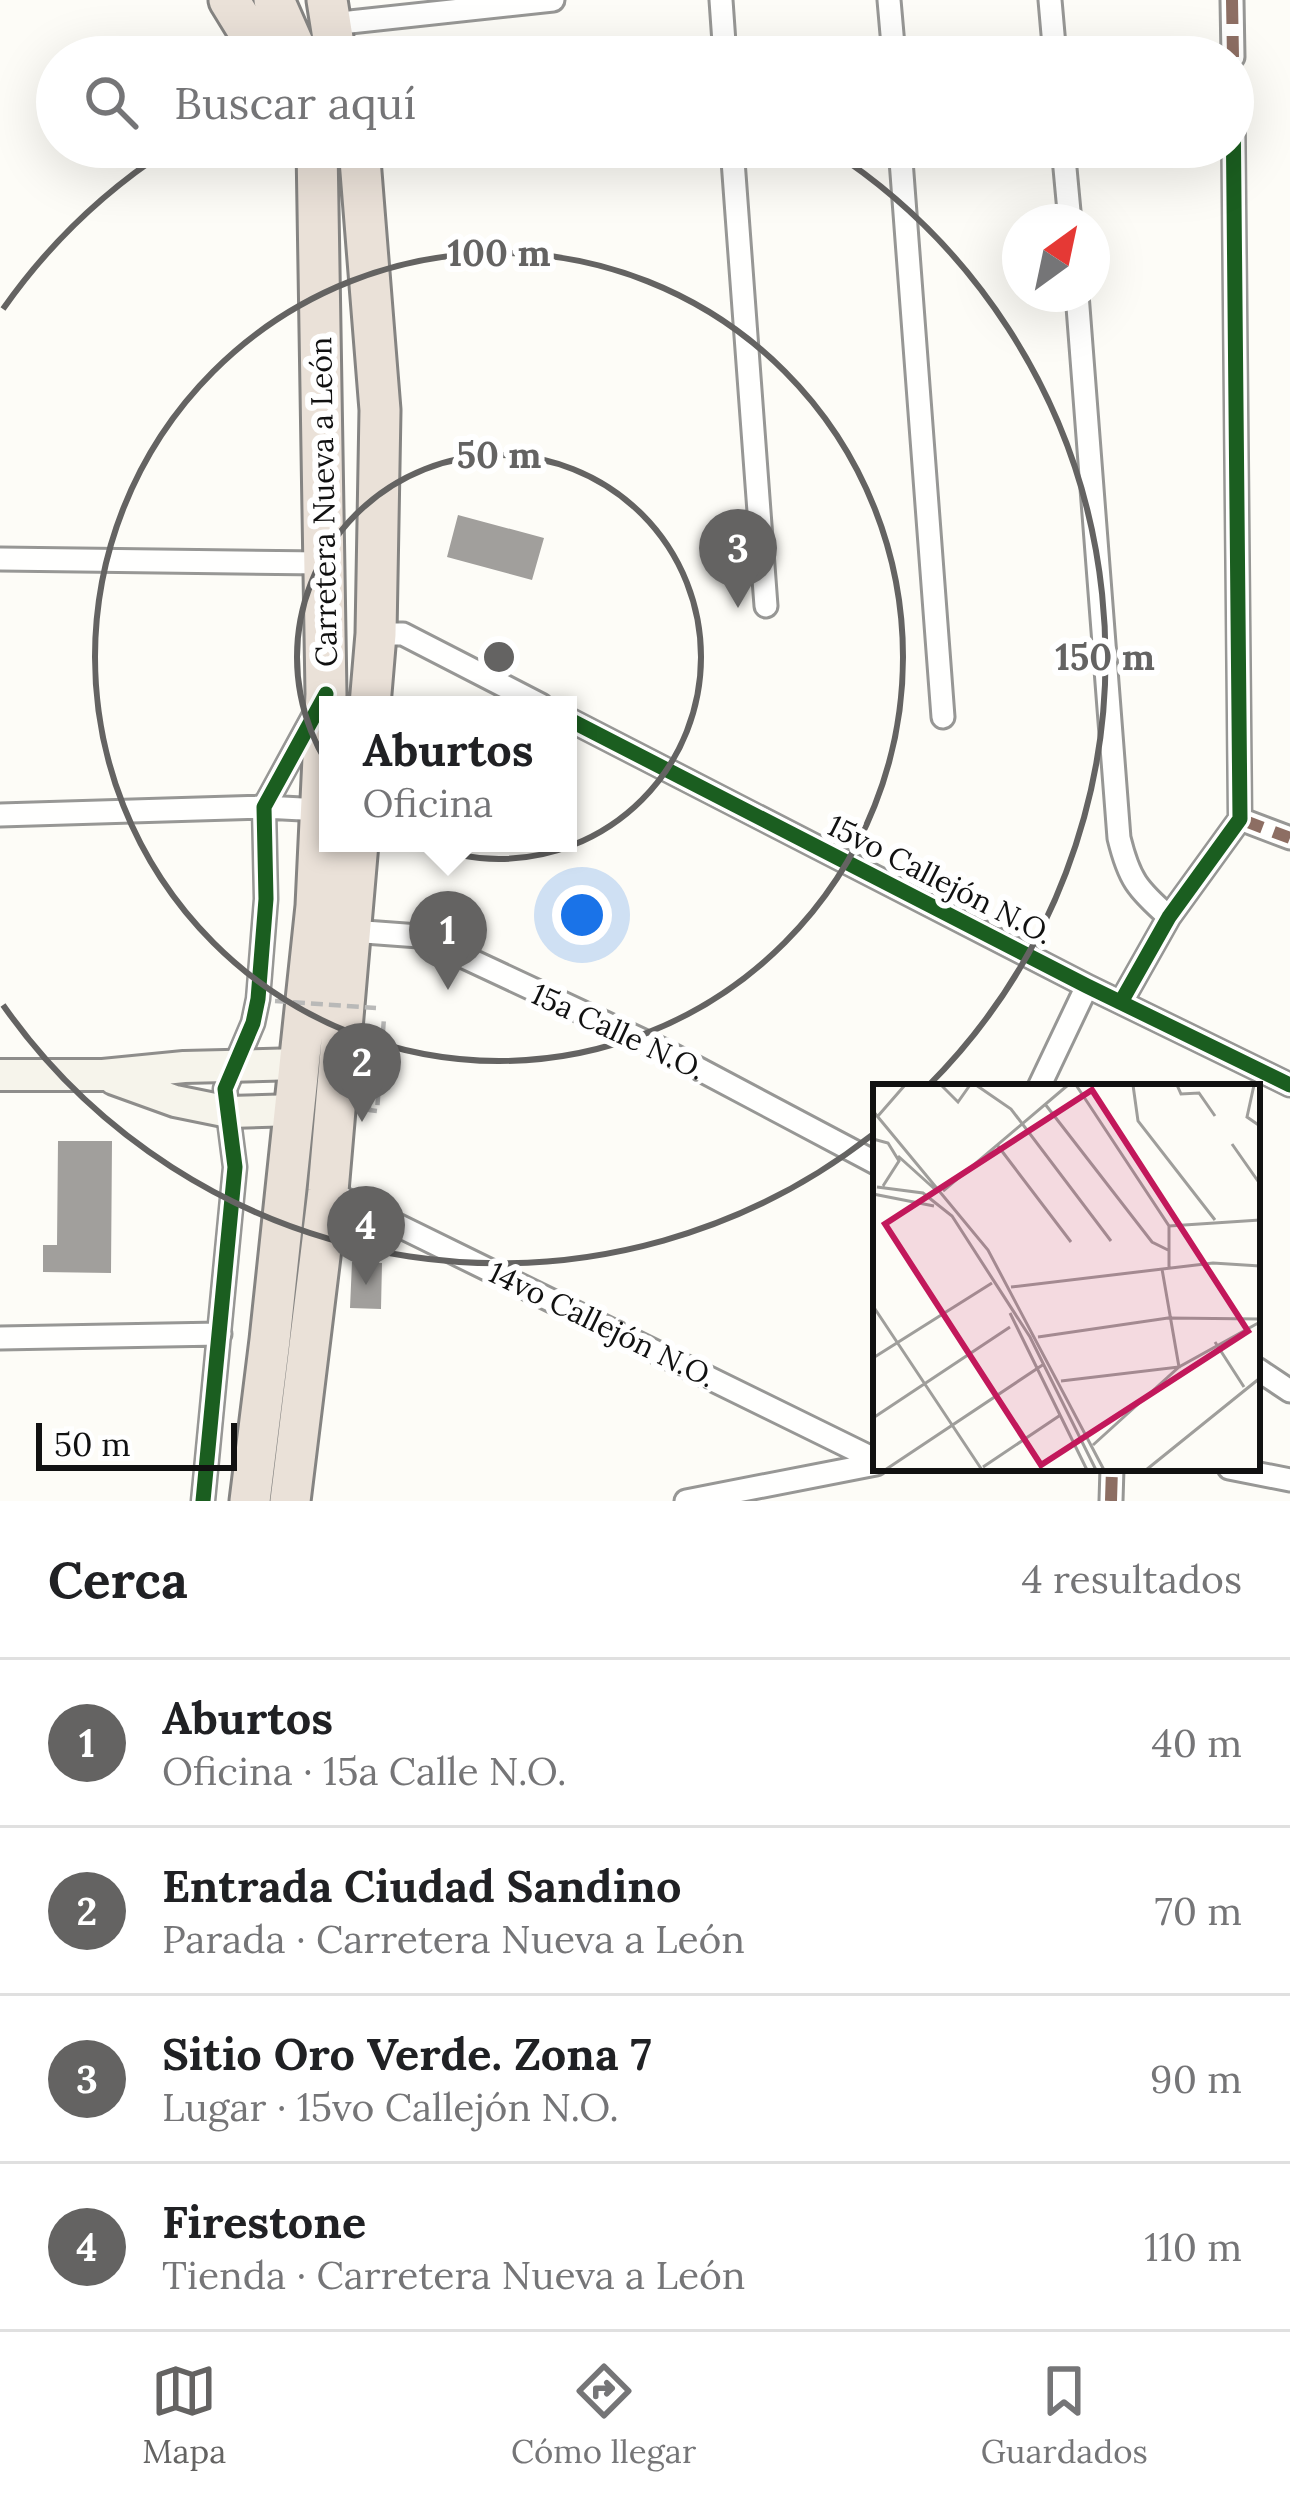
<!DOCTYPE html>
<html lang="es">
<head>
<meta charset="utf-8">
<style>
	:root { --surface:#fff; --page:#f2f2f2; --text:#202124; --muted:#757577; --line:#e0e0e0; --accent:#646362 }
	body { margin:0; font-family:Lora,serif; background:var(--page); color:var(--text) }
	.compass { position:absolute; left:1002px; top:204px; width:108px; height:108px; border-radius:50%; background:var(--surface); box-shadow:0 12px 48px #0002; rotate:33deg }
	.scale { position:absolute; left:36px; bottom:30px; width:201px; box-sizing:border-box; padding-left:12px; border:6px solid #111; border-top:0; font-size:33px; line-height:42px; white-space:nowrap; color:#111; -webkit-text-stroke:9px #fff; paint-order:stroke }
	.you { position:absolute; left:582px; top:915px; width:42px; height:42px; margin:-30px; border:9px solid #fff; border-radius:50%; background:#1a73e8; box-shadow:0 0 0 18px #1a73e833 }
	.badge { display:grid; place-items:center; width:78px; height:78px; border-radius:50%; background:var(--accent); color:#fff; font-size:39px; font-weight:700 }
	.pin { position:absolute; translate:-50% -99px; filter:drop-shadow(0 3px 6px #0008) }
	.pin::after { content:''; position:absolute; top:63px; width:42px; height:36px; background:inherit; clip-path:polygon(0 0,100% 0,50% 100%) }
	.popup { position:absolute; left:319px; top:696px; width:258px; height:156px; box-sizing:border-box; display:grid; place-content:center; border-radius:0px; background:var(--surface); filter:drop-shadow(0 3px 9px #0005); font-size:39px; white-space:nowrap; color:var(--muted) }
	.popup b { font-size:45px; color:var(--text) }
	.popup::after { content:''; position:absolute; left:50%; top:100%; margin-left:-24px; border:24px solid transparent; border-top-color:var(--surface) }
	.list { margin:0; padding:0; list-style:none }
	h2 { display:flex; justify-content:space-between; align-items:center; height:156px; margin:0; padding:0 48px; font-size:51px }
	h2 small { font-size:39px; font-weight:400; color:var(--muted) }
	.list li { display:grid; grid-template-columns:78px 1fr auto; gap:36px; align-items:center; box-sizing:border-box; height:168px; padding:0 48px; border-top:3px solid var(--line) }
	.list b { display:block; font-size:45px; white-space:nowrap }
	.list p { margin:0; font-size:39px; white-space:nowrap; color:var(--muted) }
	.list em { font-size:39px; font-style:normal; color:var(--muted) }
	.icon { flex:none; width:66px; height:66px; fill:none; stroke:currentColor; stroke-width:2; stroke-linecap:round; stroke-linejoin:round }
	.map { position:relative; flex:none; width:1290px; height:1501px; overflow:hidden }
	.search { position:absolute; background:var(--surface); box-shadow:0 12px 48px #0002; left:36px; right:36px; top:36px; height:132px; display:flex; align-items:center; gap:30px; box-sizing:border-box; padding:0 42px; border-radius:66px; color:var(--muted); font-size:45px }
	.sheet { height:828px; background:var(--surface) }
	nav { display:flex; justify-content:space-around; align-items:center; box-sizing:border-box; height:168px; border-top:3px solid var(--line); background:var(--surface); font-size:33px; color:var(--muted) }
	nav a { display:grid; justify-items:center; gap:6px }
	nav .on { color:var(--accent) }
	.map>svg:first-child { display:block }
	.building { fill:#a19f9c }
	.lines { fill:none; stroke-linecap:round; stroke-linejoin:round }
	.street-casing { stroke:#979795; stroke-width:27 }
	.secondary-casing { stroke:#8e8d8b; stroke-width:36 }
	.highway-casing { stroke:#858482; stroke-width:45 }
	.path { stroke:#b9b9b8; stroke-width:4.5; stroke-dasharray:12 6; stroke-linecap:butt }
	.street { stroke:#fffffe; stroke-width:21 }
	.secondary { stroke:#f6f4eb; stroke-width:30 }
	.highway { stroke:#eae1d8; stroke-width:39 }
	.path-bridge { stroke:#b9b9b8; stroke-width:4.5; stroke-dasharray:12 6; stroke-linecap:butt }
	.quiet { stroke:#8d6e63; stroke-width:12; stroke-dasharray:24 12; stroke-linecap:butt }
	.cycleway-casing { stroke:#fff; stroke-width:22 }
	.cycleway { stroke:#1b5e20; stroke-width:15 }
	.ring { fill:none; stroke:#646362; stroke-width:6 }
	.labels { text-anchor:middle; stroke-width:12; stroke-linejoin:round; paint-order:stroke }
	.street-label { font-size:30px; fill:#111; stroke:#fff }
	.inset-road { fill:none; stroke:#9f9e9b; stroke-width:3 }
	.view { fill:#c2185b; fill-opacity:0.15; stroke:#c2185b; stroke-width:6 }
	.inset-edge { fill:none; stroke:#111; stroke-width:6 }
	.centre { fill:#646362; stroke:#fff; stroke-width:6 }
	.ring-label { font-size:36px; text-anchor:middle; font-weight:bold; fill:#646362; stroke:#fff; stroke-width:12; stroke-linejoin:round; paint-order:stroke }
</style>
</head>
<body>
<div class="map">
<svg width="1290" height="1501" viewBox="0 0 1290 1501">
	<rect width="100%" height="100%" fill="#fdfcf7"/>
	<path class="building" d="M458 515 544 538 532 580 447 557Z
		M58 1141H112L111 1273 43 1272V1245H57Z
		M352 1262 382 1263 381 1309 350 1308Z"/>
	<g class="lines">
		<g class="street-casing">
			<path id="street" d="M721 0 725 57
				M889 0 894 57
				M1050 0 1055 57
				M1232 0 1233 57
				M350 22 553 0
				M732 147 766 606
				M900 147 943 717
				M1063 147 1070 222
				M1077 294 1119 838C1129 879 1137 889 1169 917
				M0 559 323 563
				M376 634H403L541 705
				M568 719 1087 986 1290 1085
				M0 815 264 807 321 810
				M1240 819 1290 838
				M351 931 419 936 663 1050 876 1163
				M1121 1002 1169 917 1240 819 1233 97
				M1039 1087 1087 986
				M328 1191 876 1460
				M0 1338 220 1334
				M1257 1369 1290 1391
				M1229 1468 1290 1480
				M203 1501 235 1167 225 1089 253 1023 258 999 266 899 264 807 318 708
				M686 1501 876 1464
				M1111 1501 1112 1468"/>
		</g>
		<g class="secondary-casing">
			<path id="secondary" d="M0 1075H103L184 1067 300 1064
				M114 1079 175 1101 229 1112 295 1110"/>
		</g>
		<g class="highway-casing">
			<path id="highway" d="M229 0 264 57
				M274 0 299 57
				M327 0 336 57
				M359 147 380 410 376 634 370 705
				M250 1501 270 1340 316 906 326 694 317 147
				M290 1501 328 1191 358 843"/>
		</g>
		<path class="path" d="M369 1106V1110L377 1111 384 1018"/>
		<use href="#street" class="street"/>
		<use href="#secondary" class="secondary"/>
		<use href="#highway" class="highway"/>
		<path class="path-bridge" d="M275 1001 376 1008"/>
		<path class="quiet" d="M1232 0 1233 57
			M1240 819 1290 838
			M1111 1501 1112 1468"/>
		<g class="cycleway-casing">
			<path id="cycleway" d="M568 719 1087 986 1290 1085
				M1121 1002 1169 917 1240 819 1233 97
				M203 1501 235 1167 225 1089 253 1023 258 999 266 899 264 807 326 694"/>
		</g>
		<use href="#cycleway" class="cycleway"/>
	</g>
	<g class="ring">
		<circle cx="499" cy="657" r="202"/>
		<circle cx="499" cy="657" r="404"/>
		<path d="M872 1135A606 606 0 0 1 3 1005M3 309A606 606 0 0 1 169 149M415 57A606 606 0 0 1 583 57M829 149A606 606 0 0 1 928 1086"/>
	</g>
	<g class="labels">
		<g class="street-label">
			<text transform="translate(324 502) rotate(-91)" y="10">Carretera Nueva a León</text>
			<text transform="translate(940 880) rotate(27)" y="10">15vo Callejón N.O.</text>
			<text transform="translate(618 1032) rotate(25)" y="10">15a Calle N.O.</text>
			<text transform="translate(602 1325) rotate(26)" y="10">14vo Callejón N.O.</text>
		</g>
	</g>
	<g transform="translate(873 1084)">
		<rect width="387" height="387" fill="#fdfcf7"/>
		<path class="inset-road" d="M68 1 85 18 97 1M103 1 138 25 238 157M203 1 296 142V184M260 1 265 37 342 136M304 1 308 10 326 9 342 32M381 1 374 33 387 42M172 20 279 158 295 166M0 27 115 166 231 386M5 32 32 1M0 55 15 59 26 77 10 102M359 60 387 100M125 62 198 158M25 72 65 108M4 103 50 109 79 132 157 253 223 386M70 107 195 1M0 110 61 122M296 142 387 136M138 203 340 179 387 182M0 222 109 386M137 229 214 386M165 253 295 234 387 235M342 258 371 303M0 274 119 199M188 297 306 283 289 185M0 334 137 243M220 361 306 283 387 238M110 383 186 332M12 386 171 280M273 386 387 294"/>
		<path class="view" d="M219 6 375 247 168 381 12 140Z"/>
		<rect width="387" height="387" class="inset-edge"/>
	</g>
	<circle cx="499" cy="657" r="18" class="centre"/>
	<g class="ring-label">
		<text x="499" y="266">100 m</text>
		<text x="499" y="468">50 m</text>
		<text x="1105" y="670">150 m</text>
	</g>
</svg>
<svg class="compass" viewBox="-18 -18 36 36"><path d="M0-13l5 13h-10z" fill="#e53935"/><path d="M0 13l5-13h-10z" fill="#757577"/></svg>
<div class="scale">50 m</div>
<div class="you"></div>
<div class="pin badge" style="left:448px;top:990px">1</div>
<div class="popup"><b>Aburtos</b>Oficina</div>
<div class="pin badge" style="left:362px;top:1122px">2</div>
<div class="pin badge" style="left:738px;top:608px">3</div>
<div class="pin badge" style="left:366px;top:1285px">4</div>
<div class="search"><svg class="icon" aria-label="search" viewBox="0 0 24 24"><circle cx="10" cy="10" r="6"/><path d="M15 15l6 6"/></svg>Buscar aquí</div>
</div>
<section class="sheet">
<h2>Cerca<small>4 resultados</small></h2>
<ul class="list">
<li><span class="badge">1</span><div><b>Aburtos</b><p>Oficina · 15a Calle N.O.</p></div><em>40 m</em></li>
<li><span class="badge">2</span><div><b>Entrada Ciudad Sandino</b><p>Parada · Carretera Nueva a León</p></div><em>70 m</em></li>
<li><span class="badge">3</span><div><b>Sitio Oro Verde. Zona 7</b><p>Lugar · 15vo Callejón N.O.</p></div><em>90 m</em></li>
<li><span class="badge">4</span><div><b>Firestone</b><p>Tienda · Carretera Nueva a León</p></div><em>110 m</em></li>
</ul>
</section>
<nav>
<a class="on"><svg class="icon" aria-label="map" viewBox="0 0 24 24"><path d="M3 6l6-2 6 2 6-2v14l-6 2-6-2-6 2zM9 4v14M15 6v14"/></svg>Mapa</a>
<a><svg class="icon" aria-label="directions" viewBox="0 0 24 24"><path d="M12 3l9 9-9 9-9-9zM9 14v-3h6M13 9l2 2-2 2"/></svg>Cómo llegar</a>
<a><svg class="icon" aria-label="saved" viewBox="0 0 24 24"><path d="M7 4h10v16l-5-4-5 4z"/></svg>Guardados</a>
</nav>
</body>
</html>
